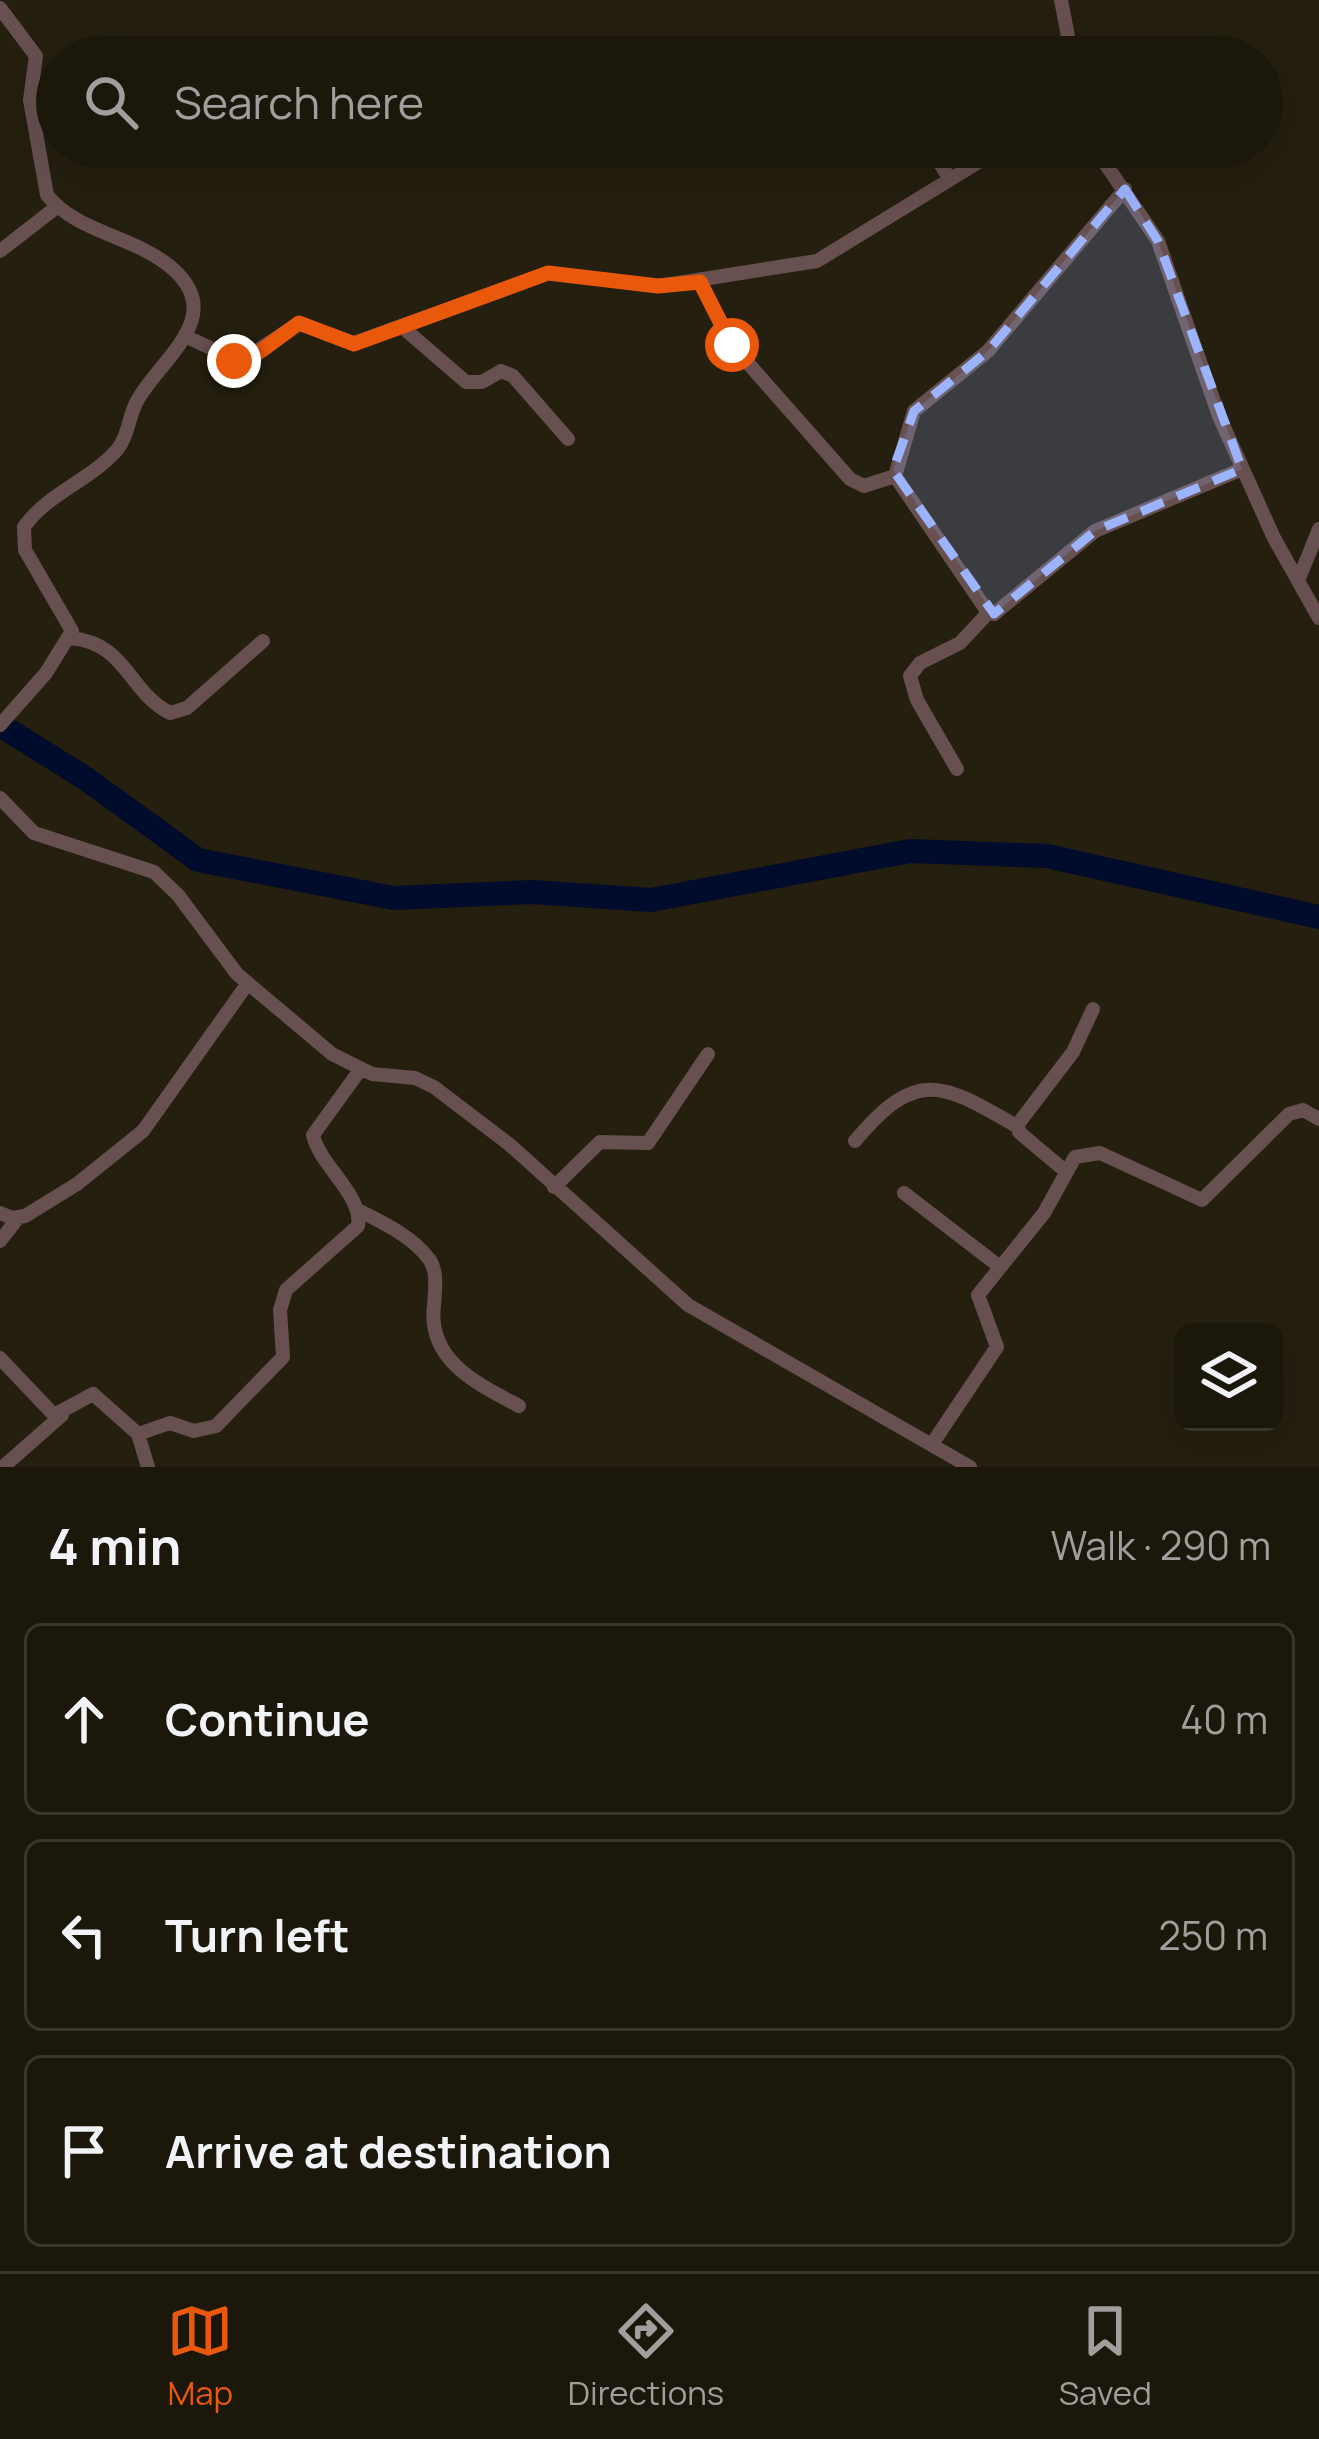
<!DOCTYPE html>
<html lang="en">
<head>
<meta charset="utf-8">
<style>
	:root { --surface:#1b170b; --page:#242014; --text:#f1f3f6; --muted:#a09f9d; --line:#39362c; --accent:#ea580c }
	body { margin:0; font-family:Manrope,sans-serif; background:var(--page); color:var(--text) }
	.controls { position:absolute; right:36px; bottom:36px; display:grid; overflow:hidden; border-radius:18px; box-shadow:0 12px 48px #0002 }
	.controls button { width:108px; height:108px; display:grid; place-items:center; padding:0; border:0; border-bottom:3px solid var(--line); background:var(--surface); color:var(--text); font:60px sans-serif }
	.stop { position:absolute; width:36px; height:36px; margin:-27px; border:9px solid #ea580c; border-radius:50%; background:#fff }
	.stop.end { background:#ea580c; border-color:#fff; box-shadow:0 3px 12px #0008 }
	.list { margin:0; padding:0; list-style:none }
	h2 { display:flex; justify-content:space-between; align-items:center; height:156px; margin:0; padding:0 48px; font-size:51px }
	h2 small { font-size:39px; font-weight:400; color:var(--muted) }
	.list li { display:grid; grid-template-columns:78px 1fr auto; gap:36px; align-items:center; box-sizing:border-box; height:192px; margin:0 24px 24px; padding:0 24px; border:3px solid var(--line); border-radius:18px }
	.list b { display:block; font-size:45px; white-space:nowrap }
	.list em { font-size:39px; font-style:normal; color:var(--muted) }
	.icon { flex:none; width:66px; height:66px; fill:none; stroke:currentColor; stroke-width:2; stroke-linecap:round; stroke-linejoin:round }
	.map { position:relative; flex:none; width:1319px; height:1467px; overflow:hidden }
	.search { position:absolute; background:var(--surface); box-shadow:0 12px 48px #0002; left:36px; right:36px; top:36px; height:132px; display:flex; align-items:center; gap:30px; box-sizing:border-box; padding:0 42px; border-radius:66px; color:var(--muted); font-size:45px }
	.sheet { height:804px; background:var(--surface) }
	nav { display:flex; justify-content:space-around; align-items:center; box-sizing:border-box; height:168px; border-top:3px solid var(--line); background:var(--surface); font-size:33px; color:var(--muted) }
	nav a { display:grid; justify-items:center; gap:6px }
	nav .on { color:var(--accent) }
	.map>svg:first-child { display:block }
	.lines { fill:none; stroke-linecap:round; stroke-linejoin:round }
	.river { stroke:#010b2c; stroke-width:24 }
	.minor { stroke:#67504f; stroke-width:14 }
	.route { stroke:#ea580c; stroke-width:15 }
	.marked { fill:#9bb4fd; fill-opacity:0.2; stroke:#9bb4fd; stroke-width:9; stroke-dasharray:24 15; stroke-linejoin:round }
</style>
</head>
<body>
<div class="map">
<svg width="1319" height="1467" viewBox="0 0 1319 1467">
	<rect width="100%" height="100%" fill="#241f0f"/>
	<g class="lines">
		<path class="river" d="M0 725 85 778 198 860 394 898 532 892 651 900 910 851 1047 856 1319 917"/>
		<path class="minor" d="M1061 0 1072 57
			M0 8 36 56 30 100 47 195C77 233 136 236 173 269 227 317 161 358 137 401 128 417 129 436 116 451 89 481 47 494 24 527L25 550 72 631 46 673 0 725
			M34 115 57 99
			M930 147 949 178
			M1094 147 1158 241 1219 416 1274 538 1319 618
			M1125 189 988 351 914 411 895 476 985 608 994 614 1095 531 1242 469
			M0 251 58 206
			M700 282 732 345 850 479 864 486 895 476
			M401 326 466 382H482L501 371 513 376 568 439
			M187 337 240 362 299 323 354 343 548 273 659 286 817 261 1003 147
			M1298 581 1319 529
			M69 638C127 642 127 691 170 713L187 708 263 641
			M957 769 917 700 910 676 920 663 960 643 989 612
			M0 798 34 833 154 872 178 895 237 974 332 1054 372 1074 415 1078 434 1087 510 1145 688 1305 970 1467
			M855 1141C917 1067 942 1083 1018 1127
			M1064 1170 1019 1132 1018 1124 1073 1052 1093 1009
			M554 1187 600 1142 648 1143 708 1054
			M904 1193 1000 1267
			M358 1210C382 1222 412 1236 429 1259 438 1271 435 1290 434 1305 427 1361 478 1384 519 1406
			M0 1213 12 1218 25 1216 77 1184 143 1131 248 983
			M0 1241 18 1218
			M0 1358 54 1415 93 1394 138 1434 170 1423 194 1431 216 1426 283 1357 280 1310 286 1290 358 1226C363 1195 320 1166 313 1135L360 1070
			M138 1434 148 1467
			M932 1444 997 1347 978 1295 1044 1213 1075 1157 1100 1153 1202 1200 1289 1114 1303 1110 1319 1119
			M3 1467 62 1415"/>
	</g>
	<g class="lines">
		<path class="route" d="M234 361H247L299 323 354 344 548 273 658 286 700 282 732 345"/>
	</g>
	<path class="marked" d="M1125 189 1158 241 1242 469 1095 531 994 614 893 470 914 411 988 351Z"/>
</svg>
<div class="controls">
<button><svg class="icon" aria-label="layers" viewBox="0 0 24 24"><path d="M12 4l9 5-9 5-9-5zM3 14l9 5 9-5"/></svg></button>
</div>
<div class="stop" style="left:732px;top:345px"></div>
<div class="stop end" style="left:234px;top:361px"></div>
<div class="search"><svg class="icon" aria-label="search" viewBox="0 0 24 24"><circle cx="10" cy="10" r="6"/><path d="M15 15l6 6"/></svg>Search here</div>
</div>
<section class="sheet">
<h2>4 min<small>Walk · 290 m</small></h2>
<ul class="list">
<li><svg class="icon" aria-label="ahead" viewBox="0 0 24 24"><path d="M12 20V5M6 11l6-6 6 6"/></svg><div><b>Continue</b></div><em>40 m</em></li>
<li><svg class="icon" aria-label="left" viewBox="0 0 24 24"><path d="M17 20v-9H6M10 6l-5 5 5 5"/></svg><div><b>Turn left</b></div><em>250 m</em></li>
<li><svg class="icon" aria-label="arrive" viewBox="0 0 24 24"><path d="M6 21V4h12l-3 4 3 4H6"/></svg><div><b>Arrive at destination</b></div></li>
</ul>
</section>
<nav>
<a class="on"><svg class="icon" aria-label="map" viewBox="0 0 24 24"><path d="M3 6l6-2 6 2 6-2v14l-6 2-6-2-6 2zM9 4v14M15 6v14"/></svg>Map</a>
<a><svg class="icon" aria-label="directions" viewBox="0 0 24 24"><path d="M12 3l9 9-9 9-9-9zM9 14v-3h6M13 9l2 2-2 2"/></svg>Directions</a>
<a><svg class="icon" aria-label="saved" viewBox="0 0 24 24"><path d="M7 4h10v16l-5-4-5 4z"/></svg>Saved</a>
</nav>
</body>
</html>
